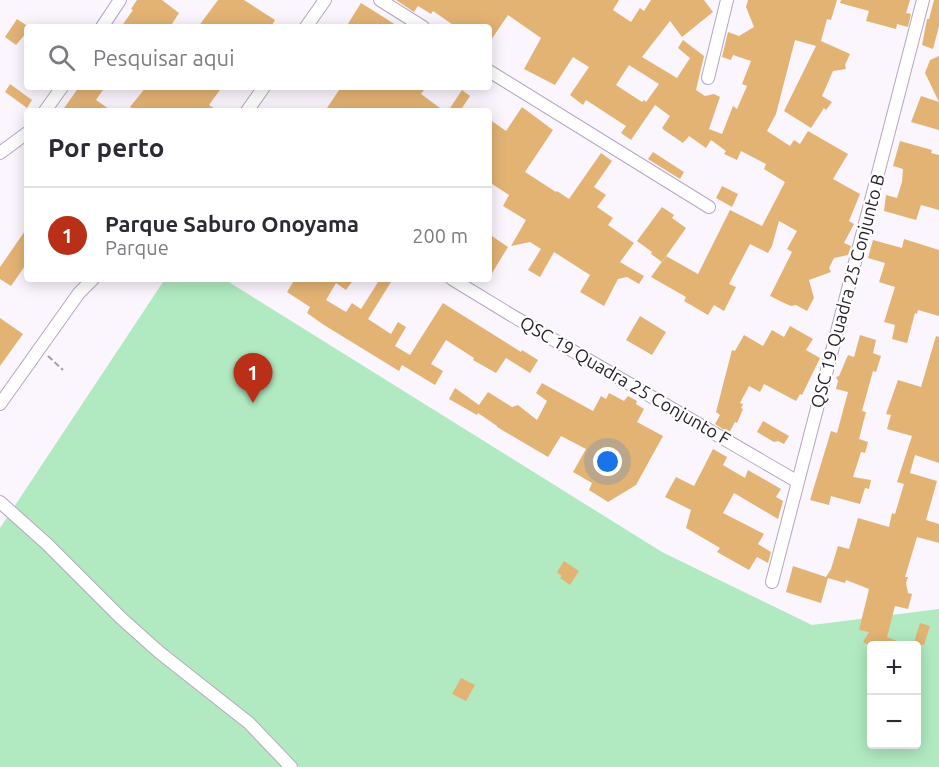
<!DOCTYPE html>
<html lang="pt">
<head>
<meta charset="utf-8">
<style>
	:root { --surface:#fff; --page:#f7f7f7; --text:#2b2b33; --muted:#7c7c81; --line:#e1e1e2; --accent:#ba2f17 }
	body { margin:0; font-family:Ubuntu,sans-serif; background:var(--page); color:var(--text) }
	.controls { position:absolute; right:18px; bottom:18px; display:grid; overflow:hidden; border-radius:6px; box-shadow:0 3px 15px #0003 }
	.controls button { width:54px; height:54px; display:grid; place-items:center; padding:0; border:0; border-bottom:2px solid var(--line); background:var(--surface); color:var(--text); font:30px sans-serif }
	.you { position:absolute; left:608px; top:462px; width:21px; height:21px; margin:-15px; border:4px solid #fff; border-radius:50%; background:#1a73e8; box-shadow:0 0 0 9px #1a73e833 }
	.badge { display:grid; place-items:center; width:39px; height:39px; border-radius:50%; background:var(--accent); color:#fff; font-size:20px; font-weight:700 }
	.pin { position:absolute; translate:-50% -50px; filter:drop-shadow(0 2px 3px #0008) }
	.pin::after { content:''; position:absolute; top:32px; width:21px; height:18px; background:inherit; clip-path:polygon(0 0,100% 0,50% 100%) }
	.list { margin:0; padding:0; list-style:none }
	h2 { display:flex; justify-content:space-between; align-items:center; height:78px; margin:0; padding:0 24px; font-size:26px }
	h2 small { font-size:20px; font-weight:400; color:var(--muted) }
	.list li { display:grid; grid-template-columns:39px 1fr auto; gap:18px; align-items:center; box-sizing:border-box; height:96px; padding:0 24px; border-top:2px solid var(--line) }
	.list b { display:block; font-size:22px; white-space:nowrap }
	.list p { margin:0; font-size:20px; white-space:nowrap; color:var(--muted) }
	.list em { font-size:20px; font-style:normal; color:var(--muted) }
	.icon { flex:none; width:33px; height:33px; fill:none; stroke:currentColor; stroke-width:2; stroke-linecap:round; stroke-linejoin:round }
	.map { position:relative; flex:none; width:939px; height:767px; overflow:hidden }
	.search { position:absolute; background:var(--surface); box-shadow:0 3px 15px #0003; left:24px; top:24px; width:468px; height:66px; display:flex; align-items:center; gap:15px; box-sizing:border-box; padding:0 21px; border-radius:6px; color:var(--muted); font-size:22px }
	.panel { position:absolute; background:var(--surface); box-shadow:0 3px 15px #0003; left:24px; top:108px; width:468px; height:174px; border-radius:6px }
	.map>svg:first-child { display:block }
	.green { fill:#b1eac1; fill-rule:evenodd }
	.building { fill:#e3b374; fill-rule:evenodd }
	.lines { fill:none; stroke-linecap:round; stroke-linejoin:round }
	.minor-casing { stroke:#b5a7be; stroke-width:14 }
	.path { stroke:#a29ca5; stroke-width:2; stroke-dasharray:6 3; stroke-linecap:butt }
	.minor { stroke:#fff; stroke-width:12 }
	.labels { text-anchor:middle; stroke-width:4.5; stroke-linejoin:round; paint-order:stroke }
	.street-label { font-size:18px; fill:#241e27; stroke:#fff }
</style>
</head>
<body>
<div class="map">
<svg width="939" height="767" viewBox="0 0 939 767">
	<rect width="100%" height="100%" fill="#fbf5fe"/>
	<path class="green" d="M165 279H224L662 552 812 625 939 609V767H0V528ZM872 646H916V744H872Z"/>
	<path class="building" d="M137 0H162L179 13 170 27H121L133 10 131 9Z
		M218 0H244L275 20 271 27H198Z
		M396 0H619L613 10 631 22 640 8 644 11 651 0H704L713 12 682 37 670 21 642 57 677 78 690 58 678 48 683 40 704 56 696 90 705 96 714 94 720 97 709 129 722 134 733 106 737 109 747 86 742 84 751 61 733 55 731 60 722 57 728 32 739 36 754 27 746 7 748 0H837L831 20 827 19 821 41 850 54 845 65 846 69 833 71 822 96 832 102 826 110 824 108 811 128 784 111 816 46 795 40 776 114 767 131 790 146 794 140 800 144 808 131 848 154 833 179 860 194 849 221 854 224 844 243 851 246 848 255 834 258 829 268 831 272 809 280 814 298 807 311 796 305 791 306 782 302 770 296 792 252 787 249 797 231 779 221 772 246 768 253 750 244 729 284 736 287 724 311 714 305 708 315 684 301 686 297 651 277 666 256 698 274 730 210 762 226 785 182 764 169 766 164 741 151 737 160 724 154 726 151 711 140 706 148 689 136 683 143 664 130 662 128 670 116 655 105 631 140 621 133 626 126 586 100 583 105 570 95 589 67 573 57 555 85 524 69 541 38 508 15 489 43V27H456L433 11 431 14 418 6 414 12ZM629 65 659 84 646 102 644 100 642 102 616 85Z
		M841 0H910L906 13 911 14 908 27 897 24 896 29 866 21 869 11 840 3Z
		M934 0H939V26L933 49 922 45 927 19H929Z
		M361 3 374 11 399 27H346Z
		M17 19 29 27H27V32L16 45 5 37Z
		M939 56V130L911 122 921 96 939 102 925 73 930 60Z
		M10 84 32 100 27 108 5 92Z
		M79 87H105L96 100 112 111H62Z
		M146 87H222L209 105 218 111H136L130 107Z
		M341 87H426L421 94 444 111H325Z
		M462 90 470 96 460 111H448Z
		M522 107 553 130 525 172 556 192 557 191 569 199 601 153 612 161 594 187 606 195 597 207 613 218 608 225 634 243 620 262 644 276 639 284 627 277 618 279 604 306 580 292 590 275 554 252 540 277 528 270 541 249 530 242 511 246 526 220 503 206 509 195 489 182V119L506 131Z
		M900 141 932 150 931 153 939 155V210L921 205 916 220 884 211 886 195 897 198 902 182 903 169 893 166Z
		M653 152 684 172 680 179 648 159Z
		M722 186 738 194 732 207 716 198Z
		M662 207 674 215 672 218 686 228 662 262 651 254 652 252 637 241Z
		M27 228V263L11 286 0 279V267Z
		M489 234 508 247 489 278Z
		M904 239 939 250V316L918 310 917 314 915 313 907 343 892 339 895 325 884 322 895 287 879 282 885 263 868 258 873 240 902 248Z
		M295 279H354L346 290 336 283 326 300 346 312 352 303 361 309 380 279H386L391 282 368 319 391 334 398 322 406 327 395 346 410 355 443 303 521 352 522 350 538 360 530 373 506 358 496 373 473 360 474 358 446 340 431 364 443 371 435 385 402 365 399 371 324 325 307 313 310 307 287 292Z
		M640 316 666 332 652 355 626 340Z
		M0 318 23 334 0 366Z
		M790 326 813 339 806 350 820 358 802 395 800 394 796 401 764 384 760 392 749 386 740 403 743 404 741 408 743 409 737 423 735 422 729 433 715 424 720 415 716 412 732 350 735 351 744 335 763 346 772 330 784 337Z
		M860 335 876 340 873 353 881 356 876 372 873 371 862 411 866 412 859 439 868 442 865 453 861 452 853 477 871 480 869 489 865 488 860 504 831 496 829 505 810 500 831 431 837 433 848 392 836 389 838 381 836 377 839 376 848 355 854 357Z
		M936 336 939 337V463L915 455 910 473 937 481 926 520 939 524V543L917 537 905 577H908L906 583 908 593 912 594 908 609 895 606 887 637 907 645H869L863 642 869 632 859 630 869 589 846 580 845 583 828 578 821 603 786 592 793 566 826 577 831 569 838 546 849 549 858 518 889 527 892 513 895 514 904 484 897 482 912 436 887 429 891 415 886 414 898 380 921 387Z
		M542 383 593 411 601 396 606 399 609 393 624 401 628 396 637 401 636 404 644 409 637 422 663 436 636 485 608 502 589 490 592 483 573 472 586 449 561 436 548 457 497 427V426L478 413 477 415 449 399 455 388 479 405 488 392 512 407 518 405 537 420 547 401 536 393Z
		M763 421 789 436 784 444 778 441 774 442 757 432Z
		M713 449 727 457 723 465 745 478 748 470 781 489 776 497 783 501 778 519 734 493 723 513 764 534 758 544 771 552 768 563 757 557 749 570 717 552 720 548 686 528 691 510 665 497 676 477 694 486Z
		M564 561 579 571 570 585 560 578 562 576 557 572Z
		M920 623 930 626 924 645H913Z
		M461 678 475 685 466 701 452 694Z"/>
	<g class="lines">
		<g class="minor-casing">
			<path id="minor" d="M380 0 423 27
				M102 27 120 0
				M306 27 325 0
				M489 71 709 207
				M708 78 727 0
				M45 111 62 87
				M247 111 264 87
				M0 153 27 133
				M452 279 511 315 798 482
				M0 404 79 293 93 279
				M0 502 47 544 121 618 159 652 249 723 291 767
				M772 582 923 0"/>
		</g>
		<path class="path" d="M48 356 63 370"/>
		<use href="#minor" class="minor"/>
	</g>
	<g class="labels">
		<g class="street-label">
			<text transform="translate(848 291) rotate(-75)" y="6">QSC 19 Quadra 25 Conjunto B</text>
			<text transform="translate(625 381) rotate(30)" y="6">QSC 19 Quadra 25 Conjunto F</text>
		</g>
	</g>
</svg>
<div class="controls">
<button>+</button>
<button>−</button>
</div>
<div class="you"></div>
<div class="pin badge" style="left:253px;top:403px">1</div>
<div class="search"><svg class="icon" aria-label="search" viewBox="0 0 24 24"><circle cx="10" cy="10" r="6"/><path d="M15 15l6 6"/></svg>Pesquisar aqui</div>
<section class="panel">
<h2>Por perto<small></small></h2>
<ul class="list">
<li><span class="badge">1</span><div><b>Parque Saburo Onoyama</b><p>Parque</p></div><em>200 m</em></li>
</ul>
</section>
</div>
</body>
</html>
